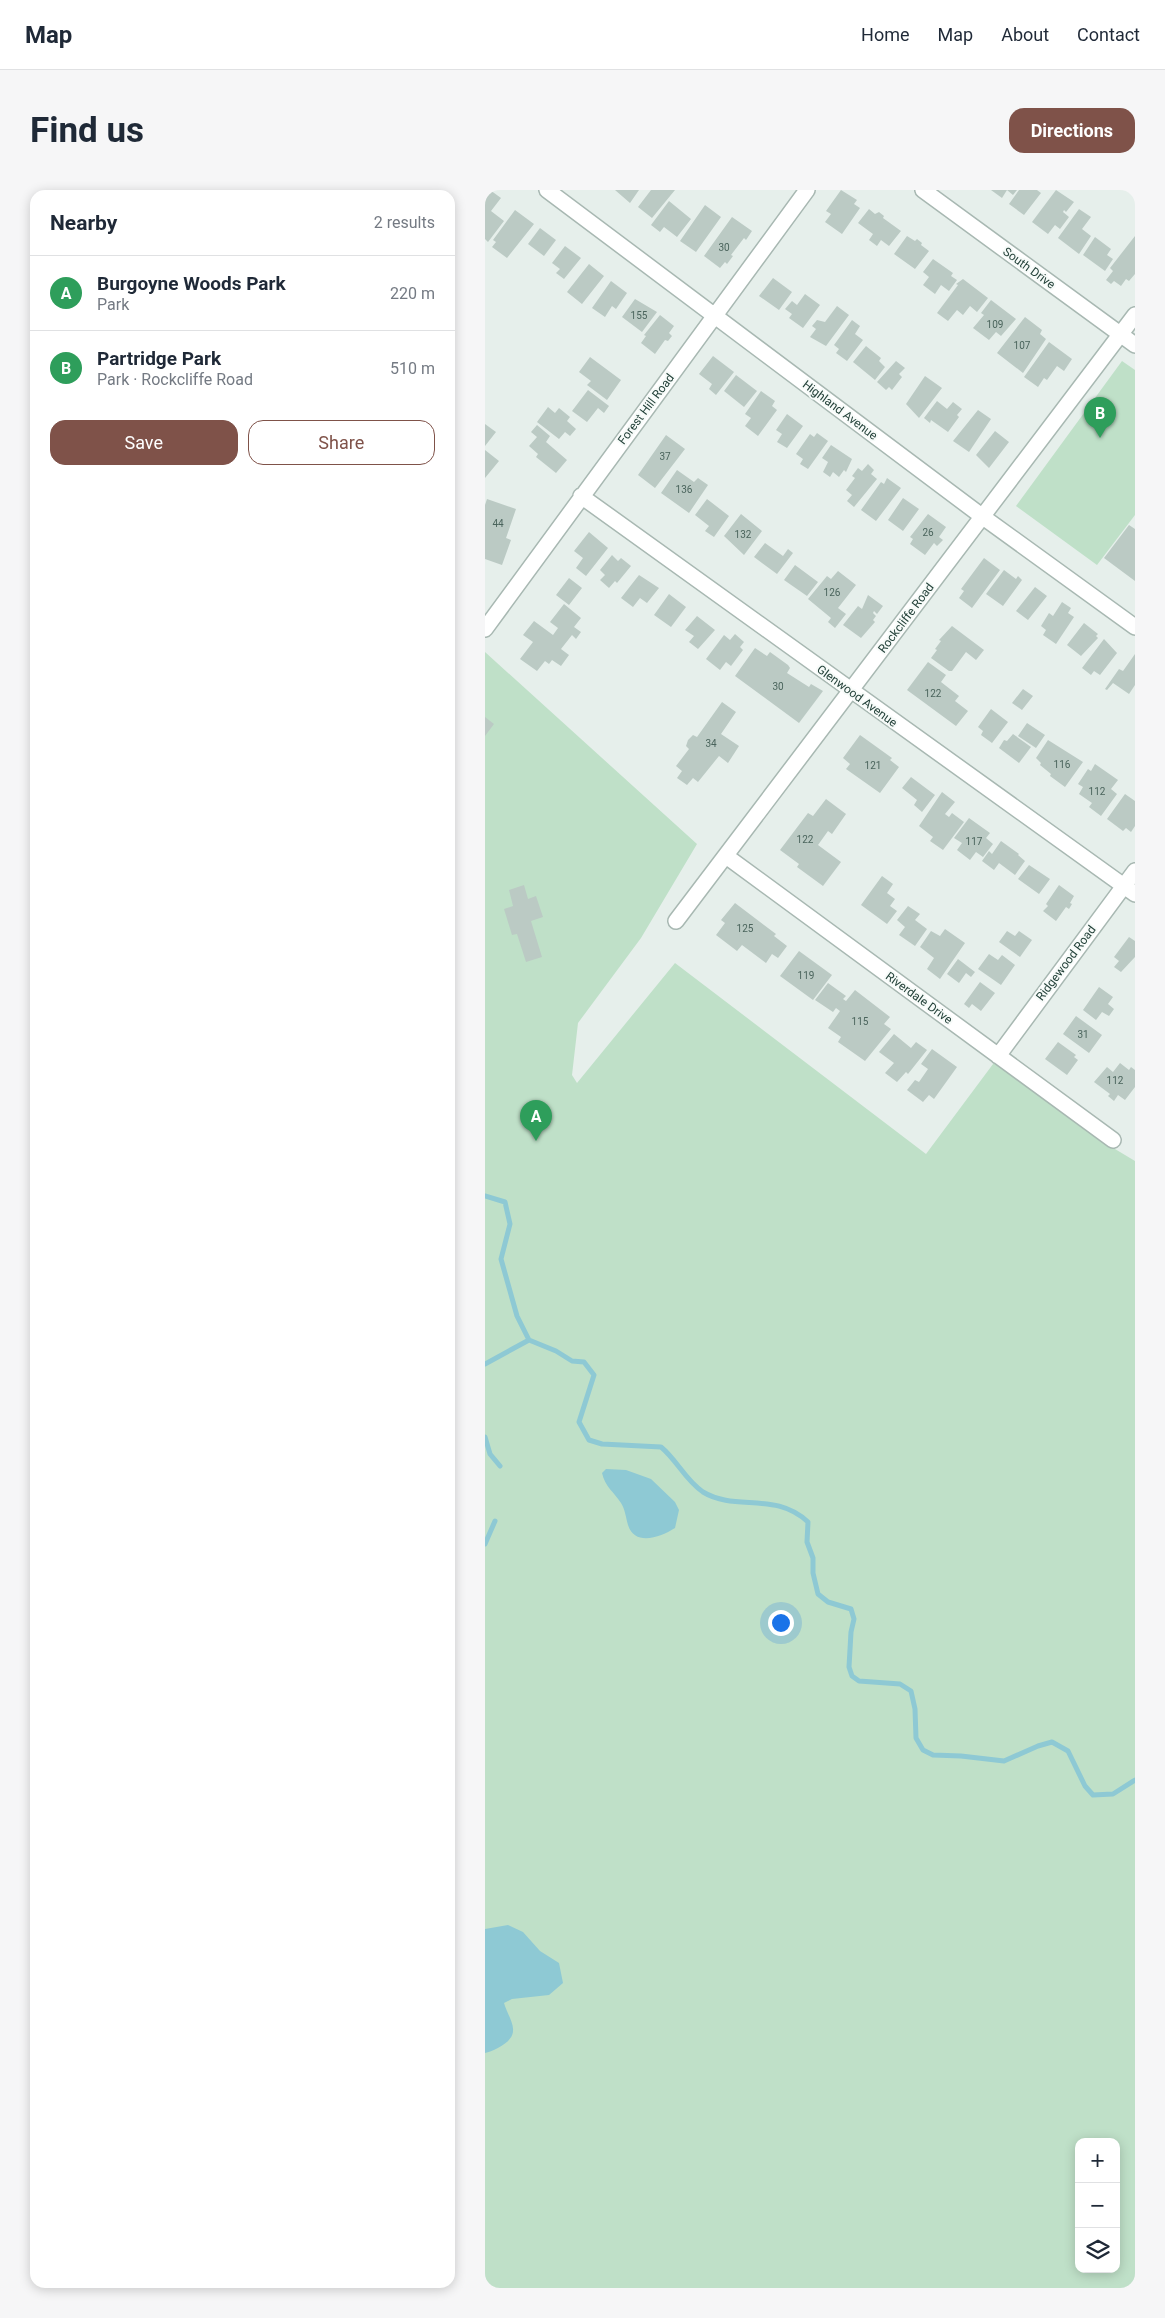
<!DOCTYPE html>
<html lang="en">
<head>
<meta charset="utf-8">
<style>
	:root { --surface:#fff; --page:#f6f6f7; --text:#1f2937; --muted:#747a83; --line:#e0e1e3; --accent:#7f5249 }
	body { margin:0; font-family:Roboto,sans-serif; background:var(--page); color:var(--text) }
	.controls { position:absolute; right:15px; bottom:15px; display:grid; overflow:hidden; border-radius:10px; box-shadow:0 2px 12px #0003 }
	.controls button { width:45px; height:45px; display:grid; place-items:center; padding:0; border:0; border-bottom:1px solid var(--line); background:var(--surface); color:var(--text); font:25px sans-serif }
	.you { position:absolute; left:295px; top:1432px; width:18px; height:18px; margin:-12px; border:4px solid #fff; border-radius:50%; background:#1a73e8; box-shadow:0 0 0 8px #1a73e833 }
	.badge { display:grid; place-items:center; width:32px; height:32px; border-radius:50%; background:var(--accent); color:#fff; font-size:16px; font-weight:700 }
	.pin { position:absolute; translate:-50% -41px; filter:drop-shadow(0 1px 2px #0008) }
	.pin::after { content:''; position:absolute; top:26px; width:18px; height:15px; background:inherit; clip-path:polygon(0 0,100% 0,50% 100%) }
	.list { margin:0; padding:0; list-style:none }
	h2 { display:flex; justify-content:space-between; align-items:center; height:65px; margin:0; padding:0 20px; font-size:21px }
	h2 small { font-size:16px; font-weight:400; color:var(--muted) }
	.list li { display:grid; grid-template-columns:32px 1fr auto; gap:15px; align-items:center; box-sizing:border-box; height:75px; padding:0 20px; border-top:1px solid var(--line) }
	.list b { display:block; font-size:19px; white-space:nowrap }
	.list p { margin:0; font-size:16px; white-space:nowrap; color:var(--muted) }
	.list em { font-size:16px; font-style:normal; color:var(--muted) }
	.actions { display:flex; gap:10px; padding:15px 20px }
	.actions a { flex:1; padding:11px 0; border:1px solid var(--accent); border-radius:15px; text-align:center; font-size:18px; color:var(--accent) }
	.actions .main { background:var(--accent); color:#fff }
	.icon { flex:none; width:28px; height:28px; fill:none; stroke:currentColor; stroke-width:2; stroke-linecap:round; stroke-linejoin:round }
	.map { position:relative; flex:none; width:650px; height:2098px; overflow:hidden; border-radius:15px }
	header { display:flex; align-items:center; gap:30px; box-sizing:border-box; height:70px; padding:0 25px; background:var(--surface); border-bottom:1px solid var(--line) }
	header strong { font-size:24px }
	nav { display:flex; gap:28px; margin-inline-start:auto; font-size:18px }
	.intro { display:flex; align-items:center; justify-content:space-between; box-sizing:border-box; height:120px; padding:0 30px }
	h1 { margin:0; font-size:35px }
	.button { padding:12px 22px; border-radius:15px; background:var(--accent); color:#fff; font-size:18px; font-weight:700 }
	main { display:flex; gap:30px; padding:0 30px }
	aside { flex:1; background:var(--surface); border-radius:15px; box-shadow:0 2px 12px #0003 }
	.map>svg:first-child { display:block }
	.green { fill:#bfe0c8; fill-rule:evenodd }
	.water { fill:#8ec9d4 }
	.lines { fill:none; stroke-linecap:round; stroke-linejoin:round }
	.stream { stroke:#8ec9d4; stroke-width:5 }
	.building { fill:#bbcac4 }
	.minor-casing { stroke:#a8b8b2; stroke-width:18 }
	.minor { stroke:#fff; stroke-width:15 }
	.labels { text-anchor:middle; stroke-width:4; stroke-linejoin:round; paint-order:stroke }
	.number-label { font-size:10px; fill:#4a645c }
	.street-label { font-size:12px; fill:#24423a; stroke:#f7fbf9 }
</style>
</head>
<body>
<header>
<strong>Map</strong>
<nav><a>Home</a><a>Map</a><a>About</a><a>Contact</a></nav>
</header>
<div class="intro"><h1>Find us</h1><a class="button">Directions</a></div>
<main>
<aside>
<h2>Nearby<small>2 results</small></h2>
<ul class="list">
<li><span class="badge" style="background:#2e9e5b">A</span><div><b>Burgoyne Woods Park</b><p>Park</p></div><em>220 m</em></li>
<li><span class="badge" style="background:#2e9e5b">B</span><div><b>Partridge Park</b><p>Park · Rockcliffe Road</p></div><em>510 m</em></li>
</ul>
<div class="actions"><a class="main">Save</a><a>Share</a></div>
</aside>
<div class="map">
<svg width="650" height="2098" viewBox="0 0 650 2098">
	<rect width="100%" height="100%" fill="#e6efeb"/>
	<path class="green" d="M637 171 650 180V325L612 375 531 316Z
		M0 462 212 654 156 748 93 833 87 885 92 893 190 773 441 964 514 866 625 956 650 971V2098H0ZM594 1952H631V2079H594Z"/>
	<path class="water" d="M121 1279 141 1280 166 1289 190 1312 194 1320 190 1338C176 1347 150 1357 143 1335 141 1328 140 1319 136 1313 129 1302 120 1297 117 1283Z
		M23 1735 38 1742 55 1761 74 1773 78 1793 64 1805 27 1809 19 1813C21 1821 29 1833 28 1841 28 1852 9 1861 0 1863V1739Z"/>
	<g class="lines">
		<path class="stream" d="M0 1006 20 1012 25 1034 16 1069 32 1126 44 1150 71 1161 87 1171 99 1172 109 1185 94 1232 104 1250 117 1254 176 1257C192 1270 200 1290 218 1302 251 1322 290 1301 323 1332L322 1352 328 1368V1383L333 1404 343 1412 366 1419 369 1429 366 1442 364 1477 367 1486 374 1491 415 1494 426 1501 430 1519 431 1548 438 1560 448 1565 476 1566 519 1571 553 1556 567 1552 583 1561 600 1596 608 1605 628 1604 650 1590
			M0 1174 44 1150
			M0 1247 5 1264 15 1276
			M0 1354 10 1331"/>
	</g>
	<path class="building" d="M0 0H5L16 8 6 21 19 31 3 52 0 49Z
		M130 0H154L145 13Z
		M166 0H190L167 28 153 17Z
		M356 0 372 10 369 14 375 18 357 44 340 32 346 24 341 21Z
		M506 0H532L528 5 522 0 517 8Z
		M534 0H552L556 3 539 25 524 14Z
		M571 0 589 12 581 22 579 20 578 22 584 27 575 39 570 35 563 44 547 32Z
		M184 11 206 29 192 47 179 37 175 42 166 35Z
		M220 15 236 27 211 62 195 51Z
		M384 19 390 24 394 22 399 26 398 28 416 41 404 56 396 50 392 56 384 50 388 44 373 33Z
		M594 19 606 27 597 39 606 46 594 64 573 48Z
		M30 20 49 34 22 68 7 57 11 52 8 50Z
		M247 27 267 41 261 50 259 48 246 65 248 66 242 74 240 72 235 78 219 66Z
		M55 38 71 50 59 66 43 54Z
		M422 46 430 51 432 49 437 53 436 55 444 61 430 79 409 64Z
		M650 46V84L644 91 641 89 636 96 629 91 626 94 621 90 628 81 625 78Z
		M610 47 626 59 622 65 628 69 620 81 598 65Z
		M80 56 96 68 79 89 71 83 75 79 67 73Z
		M448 69 468 83 466 86 472 90 464 101 456 95 450 104 438 95 444 87 438 82Z
		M104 74 119 86 97 114 82 102Z
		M288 88 307 102 294 120 274 106Z
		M478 89 503 108 492 122 485 116 478 125 472 120 463 131 452 123 473 95 471 94Z
		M126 91 142 103 131 119 127 116 120 127 107 118Z
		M320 104 335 115 318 138 304 128 307 124 300 119 307 111 312 115Z
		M150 109 172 122 157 142 137 127Z
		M506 110 531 129 516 146 511 142 504 150 488 138 499 125 496 123Z
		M352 116 364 125 341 156 325 147 331 139 327 136 332 130 340 132Z
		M175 125 189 136 184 143 187 146 183 151 180 150 170 164 156 153 161 146 159 145Z
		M540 127 557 140 555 144 561 149 538 183 512 163Z
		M367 130 375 136 370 144 378 150 362 171 351 163 354 159 349 155Z
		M564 152 587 169 579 181 572 176 562 190 559 188 553 197 539 187Z
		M381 156 396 168 394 171 400 177 390 190 368 172Z
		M228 166 249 182 231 205 224 199 227 194 214 184Z
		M105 167 136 190 122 210 102 195 106 191 94 182Z
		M411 171 420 178 414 184 417 187 407 200 404 197 401 200 392 192Z
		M251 185 272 201 259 217 239 201Z
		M440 186 457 198 434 228 421 214Z
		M103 200 124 216 119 223 113 218 102 232 87 221Z
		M276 201 290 211 287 216 292 220 273 246 260 236 266 228 260 224Z
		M452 211 462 219 468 212 477 219 472 225 474 227 463 242 446 230 445 233 439 228Z
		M63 217 70 223 74 218 85 227 82 231 91 239 85 246 80 242 74 249 52 232Z
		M493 220 506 229 484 262 468 251Z
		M302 224 318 236 302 258 292 252 297 244 291 240Z
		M0 234 11 242 0 256Z
		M52 235 65 246 61 252 82 270 71 283 51 267 53 264 44 256 52 247 46 242Z
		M510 241 524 252 504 278 491 265Z
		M332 243 343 251 323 279 315 274 318 269 311 264 325 244 329 247Z
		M181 245 200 259 170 298 153 285Z
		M346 255 367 269 361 282 359 280 354 287 348 282 345 287 338 282 343 272 337 268Z
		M0 260 14 271 0 288Z
		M383 274 389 280 386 284 392 289 369 317 362 311 367 305 361 300 370 288 367 286 373 278 377 281Z
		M192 280 209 292 213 288 223 295 204 323 176 303Z
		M402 288 416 298 391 331 376 320 396 292 399 294Z
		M418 308 434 319 418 341 403 330Z
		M2 309 31 319 21 348 26 350 17 375 0 369V315Z
		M222 309 244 326 229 347 220 341 224 336 210 325Z
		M256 324 277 341 259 365 239 346Z
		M443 324 461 337 454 347 458 350 452 356 449 353 440 365 425 354 428 349 425 347Z
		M644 335 650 339V391L619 368Z
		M104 342 123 358 101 386 91 378 98 368 89 361Z
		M280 353 298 366 303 359 308 363 292 384 269 367Z
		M127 365 133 371 136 368 146 376 132 393 130 391 124 398 115 390 120 385 115 380Z
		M499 368 515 380 487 418 474 408 479 401 476 399Z
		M310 375 333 392 322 406 299 390Z
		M519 380 531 389 533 386 537 390 518 416 501 404Z
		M353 381 371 395 353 418 361 424 350 438 343 432 346 428 323 409 342 386 346 389Z
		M154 385 174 398 162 413 155 408 148 417 136 408Z
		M84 388 97 398 84 415 71 405Z
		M550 397 562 406 543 430 531 421Z
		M184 404 201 417 186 437 169 425Z
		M383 405 398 416 392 424 389 421 388 423 391 426 388 430 390 432 376 448 358 435 373 416 377 419Z
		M577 412 586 418 583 423 589 427 571 454 558 445 561 440 556 436 564 423 568 426Z
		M79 414 96 428 89 437 96 442 91 449 87 445 76 459 84 465 76 476 67 470 64 474 60 471 52 481 35 469 48 452 38 445 49 431 68 445 73 438 65 432Z
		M212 426 230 440 213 459 204 452 209 446 200 440Z
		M599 433 613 444 611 446 613 448 596 466 582 455Z
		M467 436 499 460 491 470 481 462 467 481H464L446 468 452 460 450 459 456 451 454 450Z
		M250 444 259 452 255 457 258 460 246 476 241 472 235 480 221 469 239 445 245 450Z
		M619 449 632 463 615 485 609 481 606 485 597 478Z
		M270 458 282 466 285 462 303 475 305 478 302 483 324 497 326 494 338 501 314 533 250 486Z
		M650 464V495L644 504 628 493 622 500 620 499 634 479 638 481Z
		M443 472 461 485 456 492 474 506 470 511 483 521 471 536 422 500Z
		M538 499 548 506 537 520 527 513Z
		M237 512 251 522 236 544 254 556 243 573 234 566 213 592 208 588 202 595 192 588 197 581 191 576 204 559 201 556 203 550 208 545 212 547Z
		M506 519 523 532 507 553 496 545 498 541 493 537Z
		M0 527 9 534 0 546Z
		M542 533 560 545 551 558 533 546Z
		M528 544 546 557 534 573 514 558 519 550 522 551Z
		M375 545 407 568 405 570 414 577 395 603 361 579 365 574 358 568Z
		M563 550 598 572 580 597 565 586 566 584 555 575 556 573 551 568Z
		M610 574 633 590 626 599 632 604 616 626 604 617 607 613 594 604 598 597 593 594 603 579 606 581Z
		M426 587 450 605 437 622 429 615 432 610 417 598Z
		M457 602 470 612 460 624 464 627 467 623 479 632 458 660 445 651 448 647 434 636Z
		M640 604 650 611V636L646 642 641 638 638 641 622 629Z
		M341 609 361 624 347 644 343 641 333 655 356 672 338 696 312 677 314 674 295 660 323 623 328 626Z
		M484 628 505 643 501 648 508 654 498 667 491 662 485 670 472 660 477 653 469 648Z
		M516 651 534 664 533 665 540 671 530 685 514 673 509 680 497 671 504 661 507 664Z
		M544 675 565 689 554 704 533 689Z
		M397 686 408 694 402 703 410 709 405 716 412 721 402 734 376 715Z
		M39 695 43 709 51 706 58 727 46 731 57 767 41 772 32 744 27 745 19 719 28 716 24 700Z
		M574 695 589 706 585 713 587 714 584 719 581 717 571 731 558 721 563 716 561 714Z
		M250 713 291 744 289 746 302 756 293 768 287 764 281 773 257 755 252 761 231 745 240 733 236 730Z
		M423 716 435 724 430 730 442 739 430 756 414 745 420 737 412 730Z
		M460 739 480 753 455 789 442 779 449 768 435 757 446 741 455 746Z
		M522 741 530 746 534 741 547 750 535 767 514 752Z
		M644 747 650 751V767L636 782 629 777 634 771 629 767Z
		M314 761 347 785 328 810 295 786Z
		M504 764 513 770 517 765 530 775 516 795 493 779Z
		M473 769 490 782 486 787 481 783 474 793 462 784Z
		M495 792 510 803 496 821 487 814 484 818 479 814Z
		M343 793 361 806 358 809 361 811 370 800 405 827 399 834 406 839 380 871 353 852 356 847 343 838 355 821 351 818 348 822 330 810Z
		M614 797 628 807 623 814 629 819 624 826 617 822 611 830 598 820Z
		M591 826 617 845 604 863 578 844Z
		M409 844 426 858 431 852 442 860 423 884 421 882 412 892 400 883 409 873 394 862Z
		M573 852 591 865 589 867 593 870 582 885 560 869Z
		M447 859 472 877 449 909 444 905 438 912 422 900 430 890 434 892 443 879 436 874Z
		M635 873 644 880 646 877 650 880V897L640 910 633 905 629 911 623 906 625 904 609 892 622 877 628 882Z"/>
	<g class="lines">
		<g class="minor-casing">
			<path id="minor" d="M62 0 498 327 650 437
				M438 0 650 155
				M96 306 650 704
				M0 439 322 0
				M241 666 628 950
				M191 731 650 125
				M513 866 650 681"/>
		</g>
		<use href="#minor" class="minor"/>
	</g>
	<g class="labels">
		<g class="number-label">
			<text x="239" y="61">30</text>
			<text x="154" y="129">155</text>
			<text x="510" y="138">109</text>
			<text x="537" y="159">107</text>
			<text x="180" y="270">37</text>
			<text x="199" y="303">136</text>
			<text x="13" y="337">44</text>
			<text x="443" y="346">26</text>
			<text x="258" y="348">132</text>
			<text x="347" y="406">126</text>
			<text x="293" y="500">30</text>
			<text x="448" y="507">122</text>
			<text x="226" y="557">34</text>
			<text x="577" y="578">116</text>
			<text x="388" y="579">121</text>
			<text x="612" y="605">112</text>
			<text x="320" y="653">122</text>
			<text x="489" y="655">117</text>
			<text x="260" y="742">125</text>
			<text x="321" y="789">119</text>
			<text x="375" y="835">115</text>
			<text x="598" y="848">31</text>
			<text x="630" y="894">112</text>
		</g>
		<g class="street-label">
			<text transform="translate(544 78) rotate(36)" y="4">South Drive</text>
			<text transform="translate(161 219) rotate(-53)" y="4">Forest Hill Road</text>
			<text transform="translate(355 220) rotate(37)" y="4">Highland Avenue</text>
			<text transform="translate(421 428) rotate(-53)" y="4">Rockcliffe Road</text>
			<text transform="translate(372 506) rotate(36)" y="4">Glenwood Avenue</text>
			<text transform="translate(581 773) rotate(-53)" y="4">Ridgewood Road</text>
			<text transform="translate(434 808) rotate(36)" y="4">Riverdale Drive</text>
		</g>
	</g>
</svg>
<div class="controls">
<button>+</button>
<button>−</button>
<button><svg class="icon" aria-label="layers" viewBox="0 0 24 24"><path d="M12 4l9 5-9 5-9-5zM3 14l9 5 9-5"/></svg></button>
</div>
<div class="you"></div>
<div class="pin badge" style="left:51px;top:951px;background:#2e9e5b">A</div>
<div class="pin badge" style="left:615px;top:248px;background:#2e9e5b">B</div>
</div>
</main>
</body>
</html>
